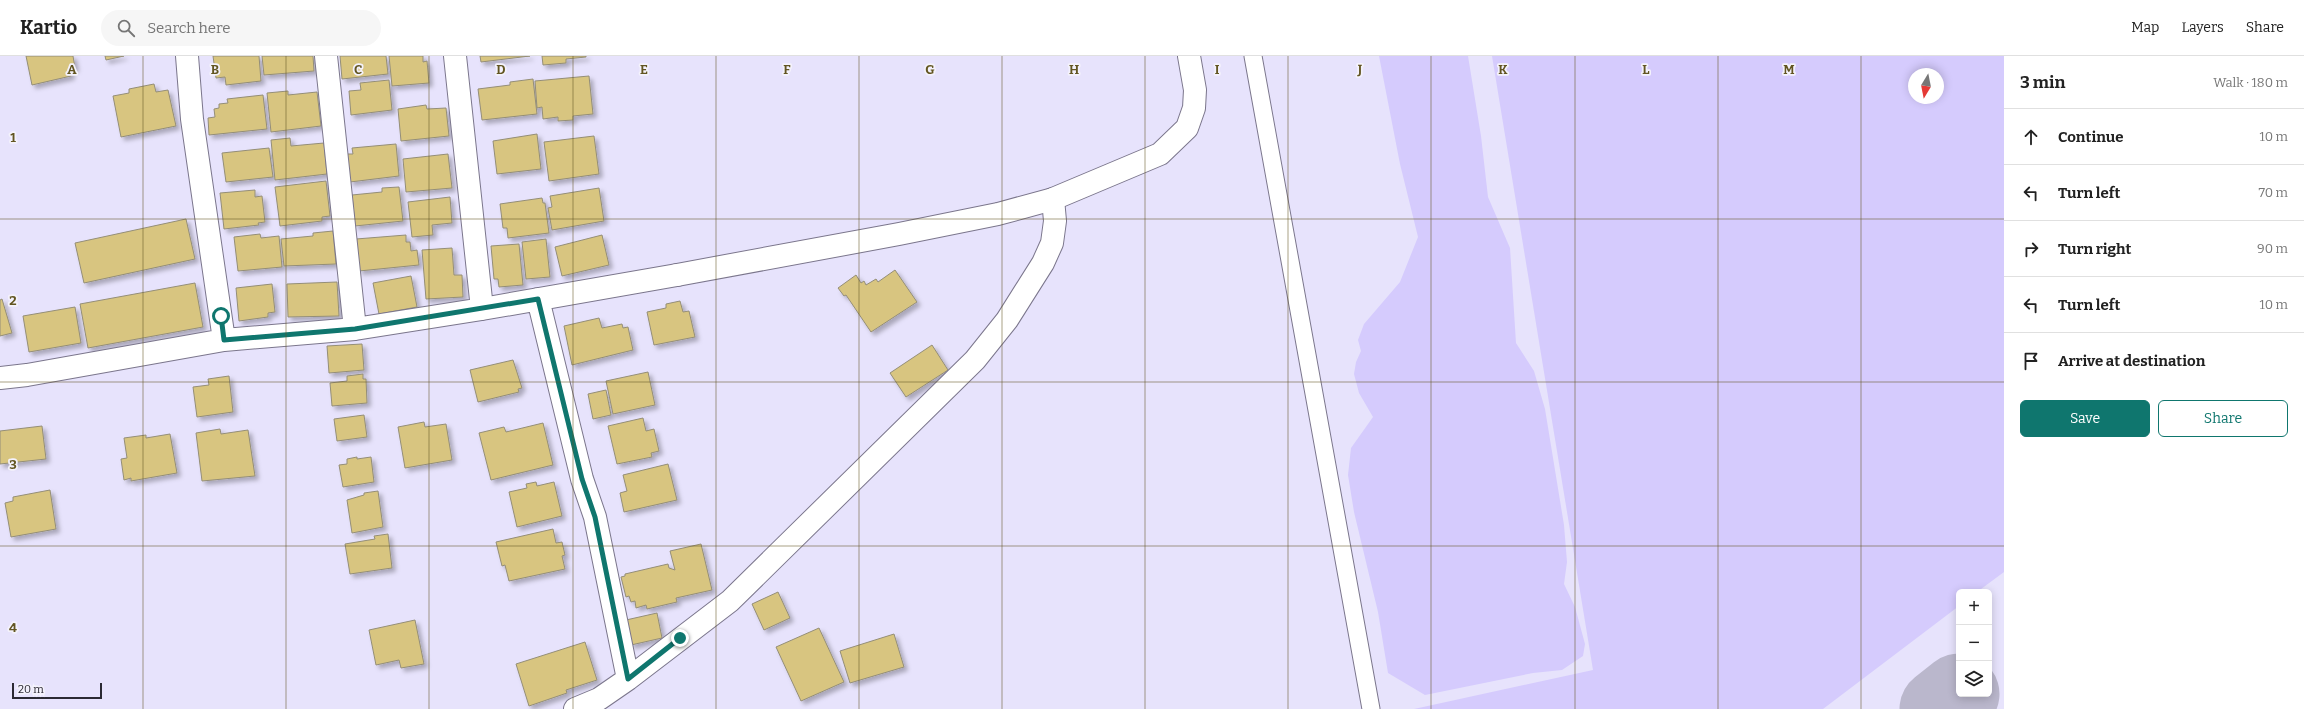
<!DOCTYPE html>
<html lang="en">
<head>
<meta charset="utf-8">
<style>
	:root { --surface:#fff; --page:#f6f6f6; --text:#222; --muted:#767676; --line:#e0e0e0; --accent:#0f766e }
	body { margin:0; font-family:Bitter,serif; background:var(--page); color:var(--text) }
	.controls { position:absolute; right:12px; bottom:12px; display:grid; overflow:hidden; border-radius:6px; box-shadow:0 2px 10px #0003 }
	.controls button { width:36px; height:36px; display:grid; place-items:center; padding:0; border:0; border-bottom:1px solid var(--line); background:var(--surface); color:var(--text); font:20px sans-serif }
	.compass { position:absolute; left:1908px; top:12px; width:36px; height:36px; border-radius:50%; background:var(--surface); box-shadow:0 2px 10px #0003; rotate:190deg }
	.scale { position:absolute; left:12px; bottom:10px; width:90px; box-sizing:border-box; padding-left:4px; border:2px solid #2b2933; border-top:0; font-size:11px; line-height:14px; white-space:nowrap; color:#2b2933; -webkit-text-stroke:3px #f4f2fc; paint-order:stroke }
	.stop { position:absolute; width:12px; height:12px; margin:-9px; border:3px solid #0f766e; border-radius:50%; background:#fff }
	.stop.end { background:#0f766e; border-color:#fff; box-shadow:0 1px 4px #0008 }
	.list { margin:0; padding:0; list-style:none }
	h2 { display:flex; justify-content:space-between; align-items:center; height:52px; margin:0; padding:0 16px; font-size:17px }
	h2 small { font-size:13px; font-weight:400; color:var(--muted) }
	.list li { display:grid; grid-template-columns:26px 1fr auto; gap:12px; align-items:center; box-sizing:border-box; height:56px; padding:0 16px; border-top:1px solid var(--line) }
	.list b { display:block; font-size:15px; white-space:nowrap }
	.list em { font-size:13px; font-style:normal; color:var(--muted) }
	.actions { display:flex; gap:8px; padding:12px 16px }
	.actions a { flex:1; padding:9px 0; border:1px solid var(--accent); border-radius:6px; text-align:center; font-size:14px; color:var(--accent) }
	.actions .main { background:var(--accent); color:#fff }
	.icon { flex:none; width:22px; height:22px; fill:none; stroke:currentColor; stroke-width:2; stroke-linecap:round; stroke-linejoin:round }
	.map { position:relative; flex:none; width:2004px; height:653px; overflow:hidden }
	header { display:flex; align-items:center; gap:24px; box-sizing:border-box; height:56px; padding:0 20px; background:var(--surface); border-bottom:1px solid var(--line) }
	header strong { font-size:19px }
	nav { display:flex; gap:22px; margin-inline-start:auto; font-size:14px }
	.search { width:280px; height:36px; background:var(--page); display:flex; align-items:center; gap:10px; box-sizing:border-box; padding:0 14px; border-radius:22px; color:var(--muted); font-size:15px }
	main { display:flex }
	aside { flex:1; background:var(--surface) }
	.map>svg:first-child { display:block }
	.green { fill:#d5cbfd; fill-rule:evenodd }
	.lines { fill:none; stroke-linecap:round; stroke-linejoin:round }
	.taxiway { stroke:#bab7cc; stroke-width:81 }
	.building { fill:#d8c580; stroke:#948e77; filter:url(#shadow) }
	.lane-casing { stroke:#7b768c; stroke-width:19 }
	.street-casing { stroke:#7b768c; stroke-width:24 }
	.secondary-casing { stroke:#7b768c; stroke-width:24 }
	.lane { stroke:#fff; stroke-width:17 }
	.street { stroke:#fff; stroke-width:22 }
	.secondary { stroke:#fff; stroke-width:22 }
	.route { stroke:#0f766e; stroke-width:5 }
	.grid { fill:none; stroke:#625521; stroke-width:1; stroke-opacity:0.55 }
	.grid-label { font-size:13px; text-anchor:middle; font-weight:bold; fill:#625521; stroke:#f4f2fc; stroke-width:3.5; stroke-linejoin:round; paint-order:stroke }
</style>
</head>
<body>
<header>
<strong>Kartio</strong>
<div class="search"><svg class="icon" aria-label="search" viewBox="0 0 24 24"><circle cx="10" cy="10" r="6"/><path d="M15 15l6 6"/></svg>Search here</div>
<nav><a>Map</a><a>Layers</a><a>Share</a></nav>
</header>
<main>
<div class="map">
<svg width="2004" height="653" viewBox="0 0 2004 653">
	<defs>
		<filter id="shadow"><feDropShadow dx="3.5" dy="3.5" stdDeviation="2" flood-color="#0004"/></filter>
	</defs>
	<rect width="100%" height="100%" fill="#e7e3fc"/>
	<path class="green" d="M1379 0H1468L1481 80 1488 141 1510 192 1516 287 1534 315 1545 353 1564 469 1567 506 1564 528 1575 551 1585 588 1583 600 1562 614 1533 617 1425 639 1388 617 1378 556 1354 456 1348 419 1351 392 1373 361 1359 337 1354 318 1356 306 1361 295 1358 284 1364 268 1400 226 1418 181 1400 108Z
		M1492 0H2004V516L1977 536H1959V550L1823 653H1414L1593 614ZM1914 18H1938V42H1914Z"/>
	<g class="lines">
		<path class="taxiway" d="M1940 653 1959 638"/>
	</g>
	<path class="building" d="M26 0H73L75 12 70 13 71 20 32 29Z
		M105 0H124L106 4Z
		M213 0H259L261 25 226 29 225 21 216 22Z
		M262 0H313L314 15 264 19Z
		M340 0H386L388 18 342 23Z
		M389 0H423V6L427 5 429 27 392 30Z
		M480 0H530L481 6Z
		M542 0H586V1L566 3V7L543 9Z
		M589 20 593 58 573 60V64L558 65V61L543 63 542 51 537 52 535 25Z
		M533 23 537 58 482 64 478 33 510 29V26Z
		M389 24 392 54 351 59 349 35 361 34 360 27Z
		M154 28 156 36 168 34 176 70 121 81 113 40 129 37V33Z
		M288 35V39L317 36 321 70 271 76 267 37Z
		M263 39 267 73 209 79 208 62 215 61 214 53 219 52V48L228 47 227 43Z
		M426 49 427 53 446 52 449 80 401 85 398 53Z
		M537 78 541 113 497 118 493 85Z
		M594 80 599 118 549 125 544 86Z
		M290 82 291 90 324 87 327 118 275 124 271 84Z
		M396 88 399 120 350 126 347 98H353L352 92Z
		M269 92 273 121 226 126 222 97Z
		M448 98 452 132 406 136 403 103Z
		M326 125 330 160 322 161V165L280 170 275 131Z
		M399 131 403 165 355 170 352 139 382 136V132Z
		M599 132 604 165 552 174 548 152 552 151 550 140Z
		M255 134V141L262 140 265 166 258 167 259 169 224 173 220 137Z
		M450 141 452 167 432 169 433 179 412 181 408 146Z
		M542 142 543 147H545L549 177 508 182 507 172H503L500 148Z
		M186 163 195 203 84 227 75 187Z
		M333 175 336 208 284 210 281 183 313 180V177Z
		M260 178 261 182 279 180 282 211 238 215 234 181Z
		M406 179V186H410L411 195 417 194 419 209 359 215 356 183Z
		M602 179 609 209 562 220 555 191Z
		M546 183 550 221 526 223 522 186Z
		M519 188 523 229 499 231 498 223H494L491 190Z
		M452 192 454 219H462L463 241 426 243 422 194Z
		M895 214 917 246 871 276 846 239 844 240 838 232 856 219 861 227 864 225 866 229 876 223 878 226Z
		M411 220 417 251 379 258 373 227Z
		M337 226 339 260 288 261 287 228Z
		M195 227 203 271 88 292 80 248Z
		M272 228 275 256 268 257V261L239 265 236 232Z
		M2 243 12 277 0 280V244Z
		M680 245 683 256 689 255 695 281 654 289 647 256 666 252V248Z
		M75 251 81 287 29 296 23 260Z
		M599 262 602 272 622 268 623 272 628 271 633 294 572 309 564 270Z
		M362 288 364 314 329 317 327 290Z
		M932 289 948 314 906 341 890 317Z
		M513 304 522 332 518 333 519 336 478 346 470 314Z
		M648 316 655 349 613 358 606 325Z
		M363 318V323H366L367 347 332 350 330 327 347 325V320Z
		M229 320 233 356 197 361 193 331 209 329 208 323Z
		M606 334 611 359 593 363 588 338Z
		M364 359 367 381 337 385 334 363Z
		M643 362 646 375 654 373 659 395 651 397 652 401 617 408 608 370Z
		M424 366 425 371 446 368 452 404 405 412 398 371Z
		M543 367 553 409 491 424 479 377 504 371 506 376Z
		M42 370 46 403 0 408V375Z
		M220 373 221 378 248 374 255 420 202 425 196 377Z
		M170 378 177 417 131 425V422L124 424 121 403 127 402 124 382 146 379V382Z
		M357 401V403L371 401 374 426 343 431 339 409 347 408V403Z
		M668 408 677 444 624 456 620 437 627 435 623 419Z
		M536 426 537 430 554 426 562 460 517 471 509 436 527 432 526 428Z
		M50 434 56 473 11 481 5 447 13 445V441Z
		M378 435 383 471 352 477 347 444 364 439V437Z
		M553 473 556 487 562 486 565 499 562 500 565 513 509 525 505 509 502 510 496 486Z
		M388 478 392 512 350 518 345 488 375 483 374 480Z
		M701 488 712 534 676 542 677 546 647 553 646 549 636 552 635 545 631 546 629 540 626 541 621 521 625 520V518L668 508 669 512 675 514 670 495Z
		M778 536 790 562 764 574 752 548Z
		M657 557 662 582 631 589 626 564Z
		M415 564 424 608 401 612 399 604 376 609 369 574Z
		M819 572 844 626 801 645 776 591Z
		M894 578 904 611 850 627 840 595Z
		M585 586 597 624 566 634 567 637 529 650 516 608Z"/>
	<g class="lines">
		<g class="lane-casing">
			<path id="lane" d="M1253 0 1371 653"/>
		</g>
		<g class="street-casing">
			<path id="street" d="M187 0 192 63 224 284
				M326 0 355 273
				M455 0 482 253
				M538 243 582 423 595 461 628 623
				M0 322 27 319 224 284 355 273 482 253 677 219
				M575 653 599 643 628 623 730 545 975 304 1007 264 1043 207 1052 187 1055 165 1053 143"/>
		</g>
		<g class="secondary-casing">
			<path id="secondary" d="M677 219 899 178 998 158 1053 143 1160 98 1187 72 1194 52 1195 34 1189 0"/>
		</g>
		<use href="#lane" class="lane"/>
		<use href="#street" class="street"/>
		<use href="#secondary" class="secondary"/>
	</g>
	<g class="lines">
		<path class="route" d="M221 260 224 284 355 273 538 243 582 423 595 461 628 623 680 582"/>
	</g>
	<path class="grid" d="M143 0V653M286 0V653M429 0V653M573 0V653M716 0V653M859 0V653M1002 0V653M1145 0V653M1288 0V653M1431 0V653M1575 0V653M1718 0V653M1861 0V653M0 163H2004M0 326H2004M0 490H2004"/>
	<g class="grid-label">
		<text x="72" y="18">A</text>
		<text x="215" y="18">B</text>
		<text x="358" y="18">C</text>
		<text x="501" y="18">D</text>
		<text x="644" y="18">E</text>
		<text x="787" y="18">F</text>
		<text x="930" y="18">G</text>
		<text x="1074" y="18">H</text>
		<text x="1217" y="18">I</text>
		<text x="1360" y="18">J</text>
		<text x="1503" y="18">K</text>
		<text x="1646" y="18">L</text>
		<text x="1789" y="18">M</text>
		<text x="13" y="86">1</text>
		<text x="13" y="249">2</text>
		<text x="13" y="413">3</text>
		<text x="13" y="576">4</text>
	</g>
</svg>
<div class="controls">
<button>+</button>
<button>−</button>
<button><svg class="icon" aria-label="layers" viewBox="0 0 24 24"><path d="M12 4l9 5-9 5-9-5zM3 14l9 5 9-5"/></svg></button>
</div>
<svg class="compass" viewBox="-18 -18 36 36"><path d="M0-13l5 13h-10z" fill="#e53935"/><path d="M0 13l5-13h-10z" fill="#767676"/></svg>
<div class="scale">20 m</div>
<div class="stop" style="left:221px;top:260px"></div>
<div class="stop end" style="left:680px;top:582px"></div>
</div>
<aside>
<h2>3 min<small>Walk · 180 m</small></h2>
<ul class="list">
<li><svg class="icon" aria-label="ahead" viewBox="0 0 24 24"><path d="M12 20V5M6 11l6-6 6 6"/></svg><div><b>Continue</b></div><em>10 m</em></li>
<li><svg class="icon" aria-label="left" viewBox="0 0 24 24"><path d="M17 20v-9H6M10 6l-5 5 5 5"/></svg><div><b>Turn left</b></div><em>70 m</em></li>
<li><svg class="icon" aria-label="right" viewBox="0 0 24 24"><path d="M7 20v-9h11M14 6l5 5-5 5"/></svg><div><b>Turn right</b></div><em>90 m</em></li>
<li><svg class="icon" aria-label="left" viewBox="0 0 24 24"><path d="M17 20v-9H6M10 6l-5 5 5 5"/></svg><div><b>Turn left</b></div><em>10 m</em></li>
<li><svg class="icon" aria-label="arrive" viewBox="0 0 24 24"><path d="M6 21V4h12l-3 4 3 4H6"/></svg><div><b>Arrive at destination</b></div></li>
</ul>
<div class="actions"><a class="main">Save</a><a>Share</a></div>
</aside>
</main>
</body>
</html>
